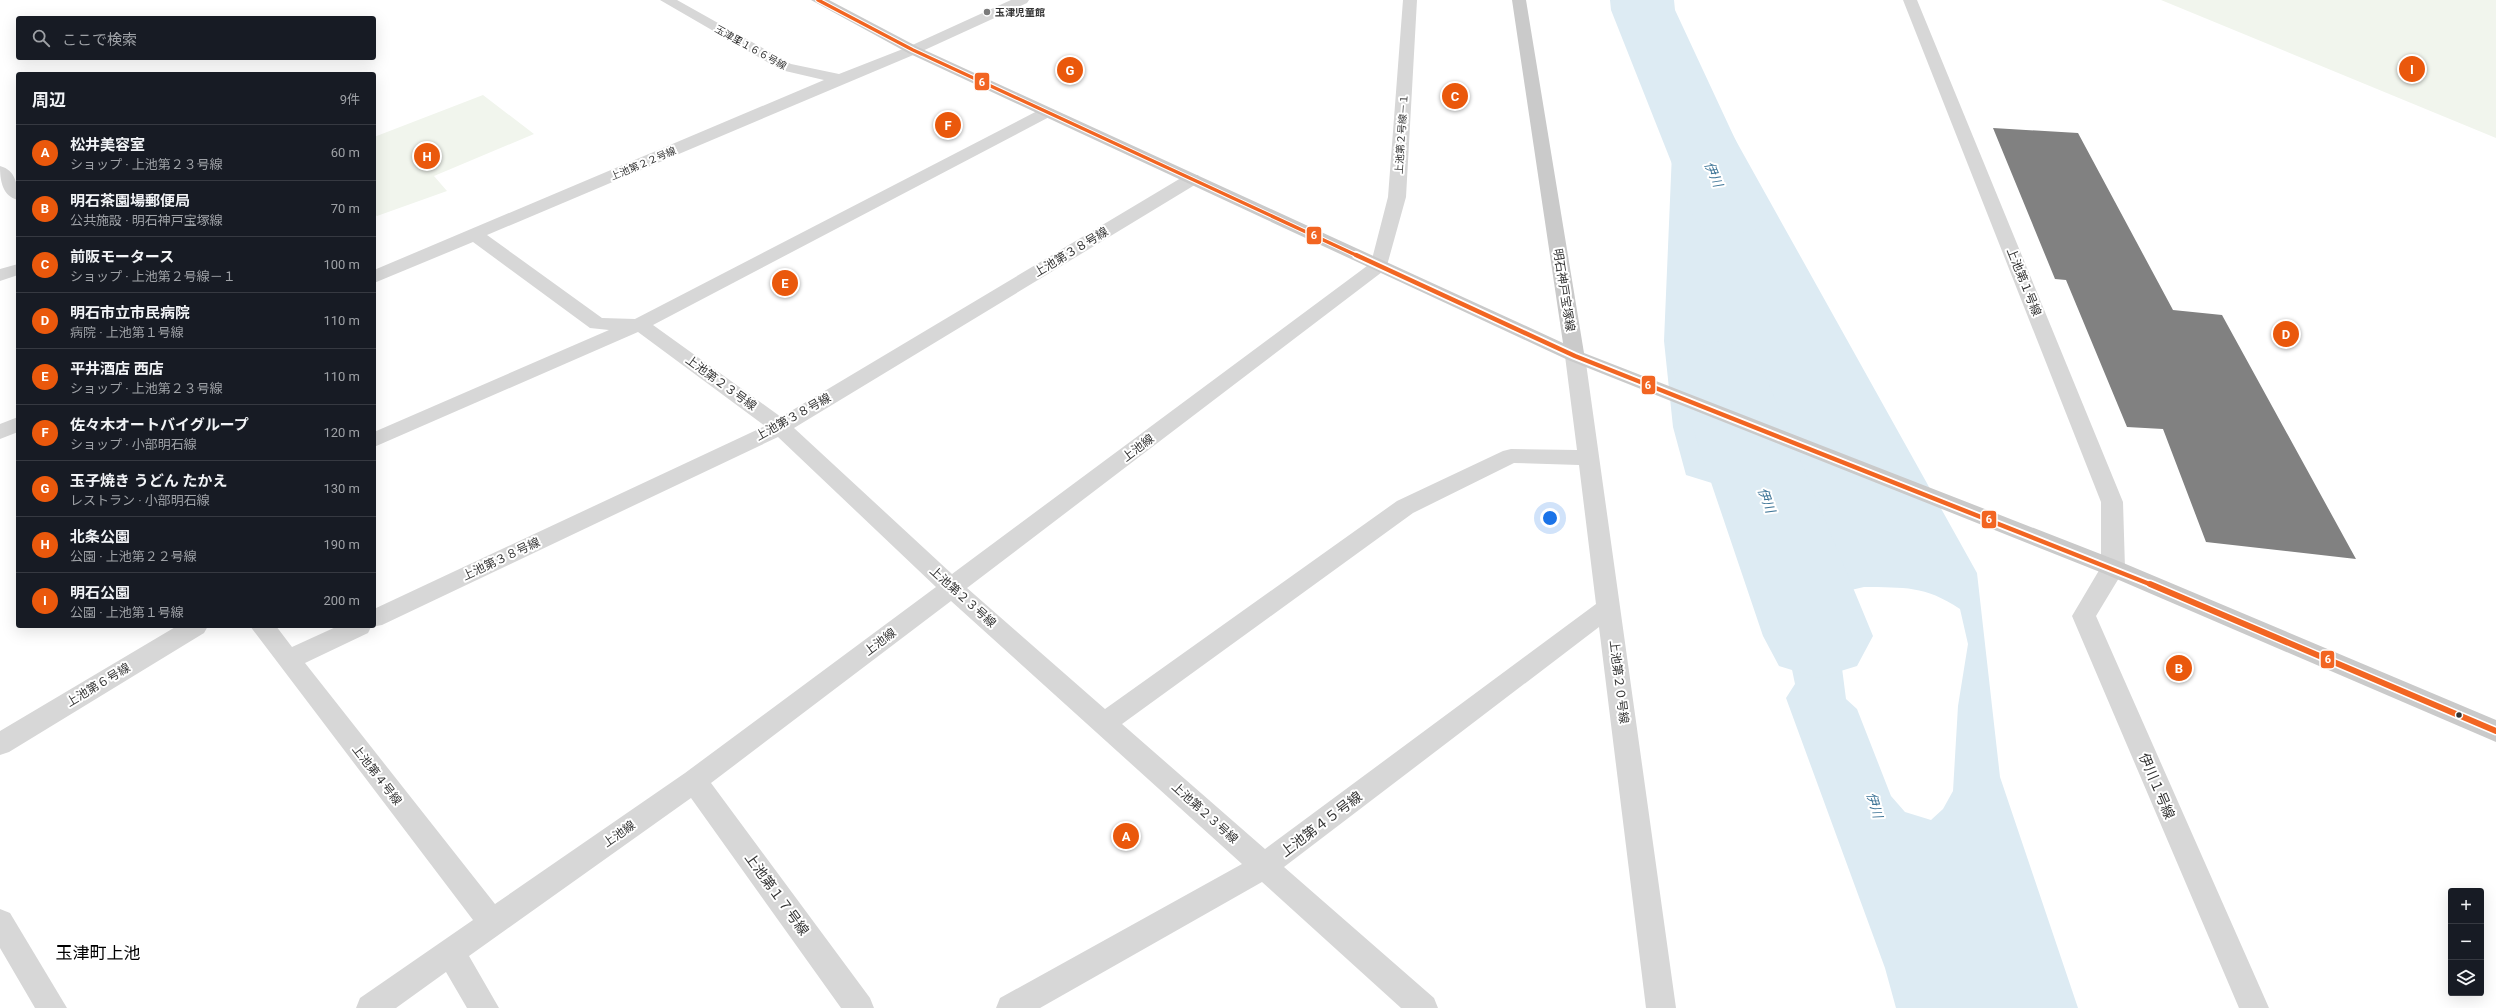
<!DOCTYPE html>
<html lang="ja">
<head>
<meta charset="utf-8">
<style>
	:root { --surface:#171b24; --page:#242831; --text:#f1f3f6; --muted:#9ea1a6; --line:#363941; --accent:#ea580c }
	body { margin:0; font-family:Roboto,"Noto Sans JP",sans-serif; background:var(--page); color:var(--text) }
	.controls { position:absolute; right:12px; bottom:12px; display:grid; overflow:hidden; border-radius:4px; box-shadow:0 4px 16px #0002 }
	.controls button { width:36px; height:36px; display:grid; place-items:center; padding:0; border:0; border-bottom:1px solid var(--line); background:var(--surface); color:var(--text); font:20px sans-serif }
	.you { position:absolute; left:1550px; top:518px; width:14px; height:14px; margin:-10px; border:3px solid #fff; border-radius:50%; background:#1a73e8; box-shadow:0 0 0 6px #1a73e833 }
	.badge { display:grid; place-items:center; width:26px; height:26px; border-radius:50%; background:var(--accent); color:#fff; font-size:13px; font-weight:700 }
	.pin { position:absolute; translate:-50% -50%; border:2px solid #fff; box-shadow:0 1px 4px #0006 }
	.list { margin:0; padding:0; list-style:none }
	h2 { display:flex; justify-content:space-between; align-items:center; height:52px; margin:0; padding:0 16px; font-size:17px }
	h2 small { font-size:13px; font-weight:400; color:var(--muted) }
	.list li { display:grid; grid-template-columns:26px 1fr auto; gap:12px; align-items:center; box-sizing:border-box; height:56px; padding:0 16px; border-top:1px solid var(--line) }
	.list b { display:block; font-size:15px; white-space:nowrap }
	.list p { margin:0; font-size:13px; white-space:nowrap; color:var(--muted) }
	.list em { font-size:13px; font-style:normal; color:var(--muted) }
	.icon { flex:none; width:22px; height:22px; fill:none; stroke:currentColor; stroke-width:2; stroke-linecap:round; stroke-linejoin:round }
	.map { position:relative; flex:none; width:2496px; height:1008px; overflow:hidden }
	.search { position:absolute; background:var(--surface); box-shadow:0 4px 16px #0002; left:16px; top:16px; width:360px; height:44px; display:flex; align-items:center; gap:10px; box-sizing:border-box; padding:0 14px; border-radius:4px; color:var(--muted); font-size:15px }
	.panel { position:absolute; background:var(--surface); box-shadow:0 4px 16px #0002; left:16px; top:72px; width:360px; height:556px; border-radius:4px }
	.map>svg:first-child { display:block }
	.green { fill:#f1f5ed }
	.water { fill:#ddebf3; fill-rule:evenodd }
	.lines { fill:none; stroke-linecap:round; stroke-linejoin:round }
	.river { fill:#ddebf3; fill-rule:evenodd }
	.building { fill:#818181 }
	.minor { fill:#d7d7d7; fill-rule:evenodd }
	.major { fill:#cacaca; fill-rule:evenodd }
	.bus-1-far2-casing { stroke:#fff; stroke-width:5.5 }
	.bus-1-far1-casing { stroke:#fff; stroke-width:8 }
	.bus-1-casing { stroke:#fff; stroke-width:9 }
	.bus-1-far2 { stroke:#f26522; stroke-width:3.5 }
	.bus-1-far1 { stroke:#f26522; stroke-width:4.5 }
	.bus-1 { stroke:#f26522; stroke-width:6 }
	.poi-dot { fill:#7a7a7a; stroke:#fff; stroke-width:1.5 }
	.bus-dot { fill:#333; stroke:#fff; stroke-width:1.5 }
	.labels { text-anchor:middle; stroke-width:4; stroke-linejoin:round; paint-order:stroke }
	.far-poi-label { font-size:10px; font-weight:bold; fill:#333; stroke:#fff; text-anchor:start }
	.far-street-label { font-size:10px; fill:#333; stroke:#fff }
	.street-label { font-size:12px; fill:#333; stroke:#fff }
	.water-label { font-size:13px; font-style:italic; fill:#3f7597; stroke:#fff }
	.near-street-label { font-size:14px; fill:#333; stroke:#fff }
	.near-quarter-label { font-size:17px; fill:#000; stroke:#fff }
	.line-badge { stroke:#fff; stroke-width:1.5 }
	.badge-label { font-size:11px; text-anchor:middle; font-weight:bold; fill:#fff }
</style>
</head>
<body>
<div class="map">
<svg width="2496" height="1008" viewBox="0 0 2496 1008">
	<rect width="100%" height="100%" fill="#fff"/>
	<path class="green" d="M2161 0H2496V138Z
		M483 95 534 134 434 176 447 191 377 216 374 214V137Z"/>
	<path class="water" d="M1677 35 1977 573 2000 777 2078 1008H1896L1885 968 1786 698 1795 684 1767 549 1770 501 1686 475 1673 427 1664 341ZM1864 587C1905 588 1924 585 1960 609L1968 644 1958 706 1953 791 1943 809 1931 820 1905 812 1891 796 1857 709 1846 699 1839 645 1851 590Z"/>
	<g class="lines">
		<path class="river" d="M1610 0H1674L1675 10 1769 212 1758 229 1730 236 1702 229 1691 212 1611 10Z
			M1718 341 1750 350 1763 370 1873 636 1857 666 1818 678 1779 666 1763 636 1673 370 1686 350Z"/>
	</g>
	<path class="building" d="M1993 128 2078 133 2173 310 2222 315 2356 559 2206 542 2163 429 2127 427 2066 280 2055 279Z"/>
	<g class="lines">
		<path class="minor" d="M660 0H677L791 64 839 74 908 47 1011 0H1029L1027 3 918 53 487 235 602 318 635 319 1041 109H1053L1055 112 1053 115 653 325 781 417 1186 175H1198L1200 179 1198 183 794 428 952 574 1371 263 1388 197 1403 0H1417L1406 197 1386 269 967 588 1105 709 1397 501 1503 451 1511 449 1577 450 1565 356 1568 352 1575 350 1582 352 1585 356 1676 1008H1646L1599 627 1284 867 1434 998 1438 1008H1401L1262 882 1040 1008H996L1000 998 1242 864 951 601 711 783 870 998 874 1008H841L691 798 469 956 499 1008H467L446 972 396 1008H356L360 998 473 920 250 626H276L292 647 338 626H374V609L765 426 638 332 374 447V432L609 330 590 328 473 242 374 283V270L824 80 781 70ZM778 437 936 587 685 773 495 904 305 663 368 633 371 627 382 625ZM1514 463 1579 465 1596 604 1265 849 1122 724 1413 513Z
			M1903 0H1917L2123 502 2125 568 2096 616 2269 1008H2239L2072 616 2101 567V502Z
			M0 166C16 170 18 186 18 200 2 196 0 180 0 166Z
			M18 264V275L0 281V269Z
			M18 417V432L0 439V424Z
			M177 626H208L204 633 9 752 0 755V731Z
			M0 909 10 913 67 1008H35L0 948Z"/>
		<path class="major" d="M811 0H829L918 47 1563 343 1512 0H1526L1584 353 2121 562 2496 720V742L2105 574 1568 360 908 53Z"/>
		<g class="bus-1-far2-casing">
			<path id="bus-1-far2" d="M818 0 913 50 1358 256"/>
		</g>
		<g class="bus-1-far1-casing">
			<path id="bus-1-far1" d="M1356 255 1575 356 2152 585"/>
		</g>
		<g class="bus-1-casing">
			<path id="bus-1" d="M2150 584 2496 731"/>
		</g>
		<use href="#bus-1-far2" class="bus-1-far2"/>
		<use href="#bus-1-far1" class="bus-1-far1"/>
		<use href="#bus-1" class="bus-1"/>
	</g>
	<circle class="poi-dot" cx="987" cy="12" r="4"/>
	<circle class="bus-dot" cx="2459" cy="715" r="3.5"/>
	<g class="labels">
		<g class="far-poi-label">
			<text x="995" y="16">玉津児童館</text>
		</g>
		<g class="far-street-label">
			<text transform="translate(751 47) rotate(29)" y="4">玉津里１６６号線</text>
			<text transform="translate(1401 134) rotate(-86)" y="4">上池第２号線－１</text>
			<text transform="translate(643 163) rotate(-23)" y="4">上池第２２号線</text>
		</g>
		<g class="street-label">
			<text transform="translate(1071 252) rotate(-31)" y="4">上池第３８号線</text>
			<text transform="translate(2024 282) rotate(68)" y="4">上池第１号線</text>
			<text transform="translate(1564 290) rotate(81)" y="4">明石神戸宝塚線</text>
			<text transform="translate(721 383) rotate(36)" y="4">上池第２３号線</text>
			<text transform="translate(793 417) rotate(-29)" y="4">上池第３８号線</text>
			<text transform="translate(1138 448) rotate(-37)" y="4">上池線</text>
			<text transform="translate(501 559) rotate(-25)" y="4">上池第３８号線</text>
			<text transform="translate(963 597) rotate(42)" y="4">上池第２３号線</text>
			<text transform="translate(880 642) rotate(-37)" y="4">上池線</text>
			<text transform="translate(1619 682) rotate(83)" y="4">上池第２０号線</text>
			<text transform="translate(98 685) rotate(-31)" y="4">上池第６号線</text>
			<text transform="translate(377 775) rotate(52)" y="4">上池第４号線</text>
			<text transform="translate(1205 813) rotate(42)" y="4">上池第２３号線</text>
			<text transform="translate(619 834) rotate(-35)" y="4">上池線</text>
		</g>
		<g class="water-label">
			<text transform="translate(1714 174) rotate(67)" y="5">伊川</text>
			<text transform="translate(1767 500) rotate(69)" y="5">伊川</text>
			<text transform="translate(1875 805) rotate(73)" y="5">伊川</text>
		</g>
		<g class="near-street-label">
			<text transform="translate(2157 786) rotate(67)" y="5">伊川１号線</text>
			<text transform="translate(1321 824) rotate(-37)" y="5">上池第４５号線</text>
			<text transform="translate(777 894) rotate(54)" y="5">上池第１７号線</text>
		</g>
		<g class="near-quarter-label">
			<text x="98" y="959">玉津町上池</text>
		</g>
	</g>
	<g class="line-badge">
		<rect x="974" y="72" width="16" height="19" rx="4" fill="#f26522"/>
		<rect x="1306" y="226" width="16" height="19" rx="4" fill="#f26522"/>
		<rect x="1641" y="375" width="15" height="20" rx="4" fill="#f26522"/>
		<rect x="1981" y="510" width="16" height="19" rx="4" fill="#f26522"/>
		<rect x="2320" y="650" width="15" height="19" rx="4" fill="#f26522"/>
	</g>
	<g class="badge-label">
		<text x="982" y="86">6</text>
		<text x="1314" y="239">6</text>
		<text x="1648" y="389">6</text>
		<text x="1989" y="523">6</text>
		<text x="2328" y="663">6</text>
	</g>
</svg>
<div class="controls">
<button>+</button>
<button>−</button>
<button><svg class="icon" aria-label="layers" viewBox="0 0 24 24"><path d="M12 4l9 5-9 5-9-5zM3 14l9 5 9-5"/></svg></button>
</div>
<div class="you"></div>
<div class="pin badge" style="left:1126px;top:836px">A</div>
<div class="pin badge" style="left:2179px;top:668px">B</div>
<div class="pin badge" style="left:1455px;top:96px">C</div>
<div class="pin badge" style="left:2286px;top:334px">D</div>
<div class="pin badge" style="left:785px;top:283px">E</div>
<div class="pin badge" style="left:948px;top:125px">F</div>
<div class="pin badge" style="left:1070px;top:70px">G</div>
<div class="pin badge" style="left:427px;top:156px">H</div>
<div class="pin badge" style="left:2412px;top:69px">I</div>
<div class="search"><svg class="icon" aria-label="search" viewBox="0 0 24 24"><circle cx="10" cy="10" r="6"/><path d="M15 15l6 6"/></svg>ここで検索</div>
<section class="panel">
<h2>周辺<small>9件</small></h2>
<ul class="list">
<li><span class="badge">A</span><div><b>松井美容室</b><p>ショップ · 上池第２３号線</p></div><em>60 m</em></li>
<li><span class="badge">B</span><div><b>明石茶園場郵便局</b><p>公共施設 · 明石神戸宝塚線</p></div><em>70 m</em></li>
<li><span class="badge">C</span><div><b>前阪モータース</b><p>ショップ · 上池第２号線－１</p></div><em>100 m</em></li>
<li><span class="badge">D</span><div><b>明石市立市民病院</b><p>病院 · 上池第１号線</p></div><em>110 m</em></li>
<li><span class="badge">E</span><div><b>平井酒店 西店</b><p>ショップ · 上池第２３号線</p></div><em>110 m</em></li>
<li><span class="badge">F</span><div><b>佐々木オートバイグループ</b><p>ショップ · 小部明石線</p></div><em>120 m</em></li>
<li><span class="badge">G</span><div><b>玉子焼き うどん たかえ</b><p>レストラン · 小部明石線</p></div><em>130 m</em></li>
<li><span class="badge">H</span><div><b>北条公園</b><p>公園 · 上池第２２号線</p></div><em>190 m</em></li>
<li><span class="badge">I</span><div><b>明石公園</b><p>公園 · 上池第１号線</p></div><em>200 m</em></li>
</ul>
</section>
</div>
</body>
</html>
